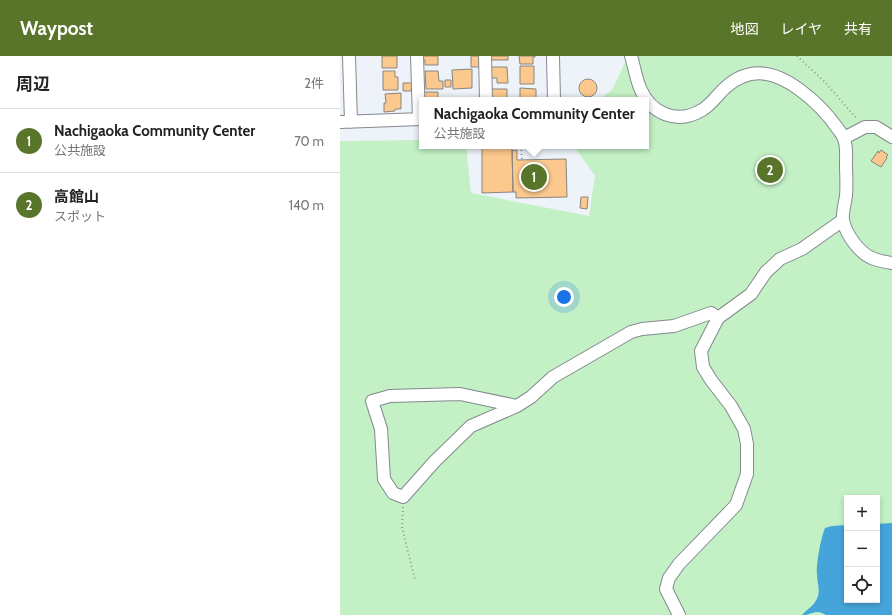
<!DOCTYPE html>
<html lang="ja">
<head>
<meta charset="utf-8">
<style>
	:root { --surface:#fff; --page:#f2f2f2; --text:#222; --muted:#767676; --line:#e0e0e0; --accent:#59752a }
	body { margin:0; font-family:Cabin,"Noto Sans JP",sans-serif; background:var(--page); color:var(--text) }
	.controls { position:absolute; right:12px; bottom:12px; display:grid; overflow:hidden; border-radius:0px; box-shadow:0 2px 6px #0003 }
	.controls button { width:36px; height:36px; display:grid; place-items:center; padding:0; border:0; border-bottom:1px solid var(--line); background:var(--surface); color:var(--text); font:20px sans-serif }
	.you { position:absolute; left:224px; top:241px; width:14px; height:14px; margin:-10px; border:3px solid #fff; border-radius:50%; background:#1a73e8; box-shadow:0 0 0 6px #1a73e833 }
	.badge { display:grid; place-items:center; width:26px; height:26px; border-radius:50%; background:var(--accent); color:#fff; font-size:13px; font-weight:700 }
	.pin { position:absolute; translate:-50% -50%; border:2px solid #fff; box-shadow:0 1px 4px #0006 }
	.popup { position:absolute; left:79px; top:41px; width:230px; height:52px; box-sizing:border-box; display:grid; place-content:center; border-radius:0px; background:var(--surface); filter:drop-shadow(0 1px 3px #0005); font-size:13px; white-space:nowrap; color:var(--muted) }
	.popup b { font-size:15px; color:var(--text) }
	.popup::after { content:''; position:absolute; left:50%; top:100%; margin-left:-8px; border:8px solid transparent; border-top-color:var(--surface) }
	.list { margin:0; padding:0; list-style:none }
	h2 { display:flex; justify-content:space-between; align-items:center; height:52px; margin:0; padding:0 16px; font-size:17px }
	h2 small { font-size:13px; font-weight:400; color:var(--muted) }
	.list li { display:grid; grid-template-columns:26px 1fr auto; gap:12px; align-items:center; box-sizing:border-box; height:64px; padding:0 16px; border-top:1px solid var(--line) }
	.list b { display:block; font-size:15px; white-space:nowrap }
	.list p { margin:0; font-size:13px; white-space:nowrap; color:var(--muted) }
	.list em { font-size:13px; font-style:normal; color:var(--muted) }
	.icon { flex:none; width:22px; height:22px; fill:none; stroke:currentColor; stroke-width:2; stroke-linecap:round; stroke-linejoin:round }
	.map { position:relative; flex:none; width:552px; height:559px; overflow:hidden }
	header { display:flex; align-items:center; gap:24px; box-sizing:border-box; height:56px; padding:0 20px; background:var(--accent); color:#fff }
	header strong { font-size:19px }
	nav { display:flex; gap:22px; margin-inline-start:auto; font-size:14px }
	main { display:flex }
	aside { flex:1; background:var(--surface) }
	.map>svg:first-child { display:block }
	.green { fill:#c3f1c5; fill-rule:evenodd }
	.water { fill:#45a4da }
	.building { fill:#fbc88d; stroke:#8a857f }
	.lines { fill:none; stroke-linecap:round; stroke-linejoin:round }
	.street-casing { stroke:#83898e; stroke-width:14 }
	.path { stroke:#92969b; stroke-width:2; stroke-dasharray:1 3; stroke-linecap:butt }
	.street { stroke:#fff; stroke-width:12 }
</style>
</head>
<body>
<header>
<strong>Waypost</strong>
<nav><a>地図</a><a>レイヤ</a><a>共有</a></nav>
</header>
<main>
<aside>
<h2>周辺<small>2件</small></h2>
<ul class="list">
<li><span class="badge">1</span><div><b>Nachigaoka Community Center</b><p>公共施設</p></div><em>70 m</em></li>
<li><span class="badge">2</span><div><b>高館山</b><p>スポット</p></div><em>140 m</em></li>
</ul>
</aside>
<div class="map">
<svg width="552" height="559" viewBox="0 0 552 559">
	<rect width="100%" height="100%" fill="#edf3f9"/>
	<path class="green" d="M288 0H552V559H0V85L82 84V90H126L131 137 249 160 255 120 234 90H306V44H258L272 34ZM507 442H537V544H507Z"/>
	<path class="water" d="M552 467V559H486C476 552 472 559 462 559 466 554 472 551 475 546 482 537 477 528 477 518 476 508 481 481 485 472L492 470 507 469V544H537V468Z"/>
	<path class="building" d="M42 0H57V12H42Z
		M82 0H98V9H85V4H82Z
		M131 0H140V11H131Z
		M150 0H168V4H150Z
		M179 0H195V1H193V8H180Z
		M180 10H194V28H180Z
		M150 11H167L168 27H157V22H151Z
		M132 13V32L113 33 112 14Z
		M43 15H55V21H58V34H43Z
		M85 15H98L99 25H103V33H86Z
		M239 32a9 9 0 1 1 18 0a9 9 0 1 1-18 0Z
		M105 24H111V31H105Z
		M63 27H72L71 35H63Z
		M180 32 196 33V43L180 44Z
		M151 33H167V44H151Z
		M82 36H98V44H82Z
		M61 37V53H55V55L44 56V47H46L45 38Z
		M142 90H172L173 136 142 137Z
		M177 94V104L226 103 227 141 176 142V136H173L172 95Z
		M541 94 548 99 546 101 547 102 541 111 531 105 538 95 539 97Z
		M241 141H248L247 153 240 152Z"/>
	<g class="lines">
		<g class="street-casing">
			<path id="street" d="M9 0 11 66
				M77 0 79 63
				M145 0 146 44
				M213 0 214 44
				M291 0C294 10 296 22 300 32 311 58 337 69 362 54 371 49 378 38 386 31 411 9 436 16 460 34 475 45 487 57 498 73 500 76 503 79 504 83 507 90 506 100 506 107 506 118 507 129 506 140 505 147 502 157 503 164 506 179 520 198 534 203 540 205 546 206 552 207
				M0 66 82 63
				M504 82 525 71H536L552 81
				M177 350 120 338 50 340 32 345 41 373 44 423 53 437 63 441 95 405 131 370 177 350 191 341 213 321 291 276 302 273 334 270 371 257 378 262
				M339 559 326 533 329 522 339 508 396 449 407 418V388L404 373 391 350 371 324 363 311 361 295 378 262 411 238 426 216 440 203 462 193 503 164"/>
		</g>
		<path class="path" d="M457 0 485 26 517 63
			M181 90 182 104
			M63 451 62 471 75 524"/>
		<use href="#street" class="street"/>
	</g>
</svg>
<div class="controls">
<button>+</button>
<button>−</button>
<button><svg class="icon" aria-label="locate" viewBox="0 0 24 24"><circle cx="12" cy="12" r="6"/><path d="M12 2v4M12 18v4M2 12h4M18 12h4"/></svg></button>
</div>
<div class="you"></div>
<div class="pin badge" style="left:194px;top:121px">1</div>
<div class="popup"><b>Nachigaoka Community Center</b>公共施設</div>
<div class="pin badge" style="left:430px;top:114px">2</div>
</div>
</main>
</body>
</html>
